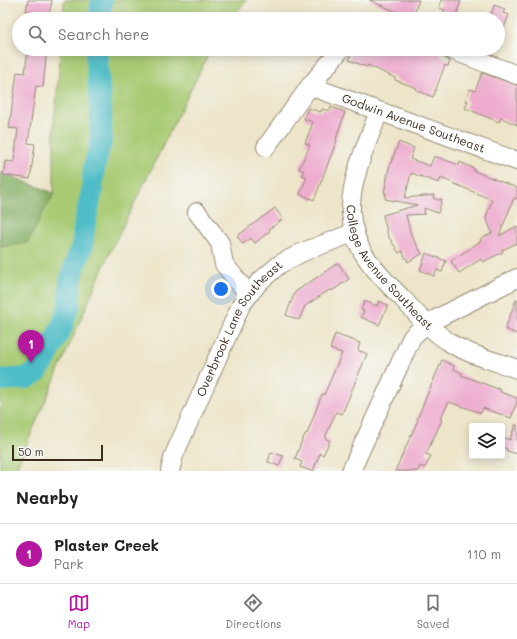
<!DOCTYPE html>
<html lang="en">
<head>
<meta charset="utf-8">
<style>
	:root { --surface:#fff; --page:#f6f6f6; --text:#202124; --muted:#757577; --line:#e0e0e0; --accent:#b5179e }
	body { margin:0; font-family:Mali,sans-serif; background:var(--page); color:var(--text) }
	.controls { position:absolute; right:12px; bottom:12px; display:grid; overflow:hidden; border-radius:4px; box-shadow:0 2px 10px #0003 }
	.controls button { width:36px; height:36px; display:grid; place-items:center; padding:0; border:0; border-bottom:1px solid var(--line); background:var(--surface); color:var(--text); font:20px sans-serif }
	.scale { position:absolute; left:12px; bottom:10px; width:91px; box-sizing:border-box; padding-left:4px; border:2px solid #3b2a1e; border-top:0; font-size:11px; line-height:14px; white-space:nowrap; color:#3b2a1e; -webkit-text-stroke:3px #f6f6f2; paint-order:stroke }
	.you { position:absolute; left:221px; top:289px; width:14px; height:14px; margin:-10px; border:3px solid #fff; border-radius:50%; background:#1a73e8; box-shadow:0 0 0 6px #1a73e833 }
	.badge { display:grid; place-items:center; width:26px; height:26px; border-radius:50%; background:var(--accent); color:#fff; font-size:13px; font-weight:700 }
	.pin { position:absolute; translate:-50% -33px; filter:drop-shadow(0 1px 2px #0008) }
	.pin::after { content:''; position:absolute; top:21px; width:14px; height:12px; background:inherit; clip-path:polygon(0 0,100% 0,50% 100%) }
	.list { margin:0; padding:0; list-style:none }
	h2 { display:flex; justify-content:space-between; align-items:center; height:52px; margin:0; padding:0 16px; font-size:17px }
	h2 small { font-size:13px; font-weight:400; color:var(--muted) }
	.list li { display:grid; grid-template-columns:26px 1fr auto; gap:12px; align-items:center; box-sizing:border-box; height:60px; padding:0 16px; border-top:1px solid var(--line) }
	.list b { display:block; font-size:15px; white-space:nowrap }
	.list p { margin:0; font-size:13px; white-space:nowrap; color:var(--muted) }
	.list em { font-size:13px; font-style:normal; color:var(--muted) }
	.icon { flex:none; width:22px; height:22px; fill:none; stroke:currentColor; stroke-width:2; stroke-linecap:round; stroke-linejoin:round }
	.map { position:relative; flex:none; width:517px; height:471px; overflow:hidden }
	.search { position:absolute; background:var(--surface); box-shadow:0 2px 10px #0003; left:12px; right:12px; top:12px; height:44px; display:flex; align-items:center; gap:10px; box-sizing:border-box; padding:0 14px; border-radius:22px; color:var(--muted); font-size:15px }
	.sheet { height:112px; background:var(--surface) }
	nav { display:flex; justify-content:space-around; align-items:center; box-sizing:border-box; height:56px; border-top:1px solid var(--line); background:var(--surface); font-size:11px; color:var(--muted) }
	nav a { display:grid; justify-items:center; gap:2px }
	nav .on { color:var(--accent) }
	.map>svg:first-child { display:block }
	.green { fill:#a9cb74; stroke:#727a49 }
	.forest { fill:#86af66; stroke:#606c42 }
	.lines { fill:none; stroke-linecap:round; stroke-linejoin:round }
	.river { stroke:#4fbdc8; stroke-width:22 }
	.building { fill:#eeaccf }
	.minor-casing { stroke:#948874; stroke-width:20 }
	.minor { stroke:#fff; stroke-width:18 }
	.labels { text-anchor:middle; stroke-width:3; stroke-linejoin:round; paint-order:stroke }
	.street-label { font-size:12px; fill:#3b2a1e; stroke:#f6f6f2 }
</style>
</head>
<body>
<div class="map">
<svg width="517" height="471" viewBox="0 0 517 471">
	<rect width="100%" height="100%" fill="#f6f6f2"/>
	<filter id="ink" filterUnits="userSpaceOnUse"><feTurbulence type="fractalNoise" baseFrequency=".025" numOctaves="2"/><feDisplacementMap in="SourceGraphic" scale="8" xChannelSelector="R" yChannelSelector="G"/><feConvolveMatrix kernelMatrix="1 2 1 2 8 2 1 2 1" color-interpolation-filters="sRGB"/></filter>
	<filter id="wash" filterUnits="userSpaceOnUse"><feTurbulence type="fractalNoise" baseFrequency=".012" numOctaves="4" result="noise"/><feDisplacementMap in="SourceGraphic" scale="16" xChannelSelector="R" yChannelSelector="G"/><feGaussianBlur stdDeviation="0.9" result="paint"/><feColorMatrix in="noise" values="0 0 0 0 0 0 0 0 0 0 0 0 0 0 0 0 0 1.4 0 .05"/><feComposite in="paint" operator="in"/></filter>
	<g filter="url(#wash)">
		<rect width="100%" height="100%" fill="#ede5c9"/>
		<path class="green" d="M64 0H247L231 19H64Z
			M61 49H211L109 254 15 471H0V247L27 243 54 193V122Z"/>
		<path class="forest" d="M0 172 54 193 27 243 0 247Z"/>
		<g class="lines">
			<path class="river" d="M99 19 102 0
				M0 380 27 378 37 372 45 360 62 326 69 306 70 284 74 268 82 246 85 222 92 191 94 168 101 141V114L96 49"/>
		</g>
		<g id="blocks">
			<path class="building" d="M28 0H52L49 15 26 11Z
				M369 0H419L412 19H408L398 15 399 13Z
				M441 0H461L455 19 443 15 445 10 439 8Z
				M494 5 505 9 503 13 509 15 499 41H498V19H490Z
				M28 49H47L43 87 36 86 28 143 35 144 30 179 3 175 5 161 14 162 18 129 9 128 17 72 25 73Z
				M353 49H434L439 51 441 56 450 61 448 66 445 65 433 97 416 90 417 88 395 80V78L368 65 367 67 349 60Z
				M482 73 517 85V125L502 118 500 119 499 122 465 108 468 101H465L470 89 475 91Z
				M331 107 345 112 336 139 337 140 314 200 300 194 307 177 302 175 304 171 299 169 310 145 305 143 313 122 304 119 308 108 321 112 322 109 330 111Z
				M399 142 414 148 410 159 430 166 434 156 459 165 460 162 475 169 474 171 517 188V199L514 198 499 236 517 226V243L502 250 503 252 483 262 481 259 459 273 451 261 481 241 480 239 492 233 486 217 492 200 441 178 439 183 411 173 405 198 434 195 433 198 439 200 442 199 438 213 424 208 425 214 406 215 411 235 422 254 408 262 402 251 399 253 388 236 383 215 417 205 385 199 386 193H384L389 168Z
				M275 208 283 219 269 229 270 231 255 243 251 238 243 244 237 236Z
				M426 253 446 261 442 272 437 270 434 276 420 270Z
				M338 263 349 279 332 291 331 289 305 306 299 320 286 315 295 292Z
				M516 300H517V334L505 329Z
				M365 301 377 306 379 301 388 305 379 325 361 317 364 311 361 310Z
				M335 334 360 343 358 350 367 354 342 414 336 412 325 438 330 441 323 455 320 453 313 471H311L300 467 302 462 295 459 302 440 306 433 307 434 322 394 324 395 342 353 330 349Z
				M442 360 454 366 453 369 462 373 461 375 501 390 500 392 517 398V402L511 418 483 408 481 413 449 402 440 419 442 420 426 454 431 456 425 468 420 466 418 471H395L418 420 417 419Z
				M515 425H517V454L507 451V449L502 447V437L510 440Z
				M271 452 283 456 279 466 268 462Z"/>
		</g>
	</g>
	<g filter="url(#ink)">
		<use href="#blocks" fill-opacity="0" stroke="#948874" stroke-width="1"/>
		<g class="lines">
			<g class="minor-casing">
				<g id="minor">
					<path d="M449 49 517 75"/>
					<path id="s1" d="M310 86 517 161"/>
					<path id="s2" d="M379 112C368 140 349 182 351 213 352 225 356 240 362 251 373 269 388 284 403 299 418 316 433 332 452 344 471 356 496 361 517 369"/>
					<path d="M266 147 310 86 341 49"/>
					<path d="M197 212 220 243 224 264 249 295"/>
					<path id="s3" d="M170 471 174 455 241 305 259 282 280 264 303 252 355 232"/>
					<path d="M351 471 412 337 426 324 517 278"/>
				</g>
			</g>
			<use href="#minor" class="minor"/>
		</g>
	</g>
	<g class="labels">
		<g class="street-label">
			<text dy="4" stroke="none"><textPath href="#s1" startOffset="110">Godwin Avenue Southeast</textPath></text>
			<text dy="4" stroke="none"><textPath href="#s2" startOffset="173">College Avenue Southeast</textPath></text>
			<text dy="4" stroke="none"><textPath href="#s3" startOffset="160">Overbrook Lane Southeast</textPath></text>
		</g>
	</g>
</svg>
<div class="controls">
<button><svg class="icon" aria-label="layers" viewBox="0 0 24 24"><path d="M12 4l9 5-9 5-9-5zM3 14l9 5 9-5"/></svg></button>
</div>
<div class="scale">50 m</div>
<div class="you"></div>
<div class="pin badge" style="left:31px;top:363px">1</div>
<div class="search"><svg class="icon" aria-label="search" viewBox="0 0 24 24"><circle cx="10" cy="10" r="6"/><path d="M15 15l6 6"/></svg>Search here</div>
</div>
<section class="sheet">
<h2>Nearby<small></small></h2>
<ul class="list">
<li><span class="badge">1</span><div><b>Plaster Creek</b><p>Park</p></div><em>110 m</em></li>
</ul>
</section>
<nav>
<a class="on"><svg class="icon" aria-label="map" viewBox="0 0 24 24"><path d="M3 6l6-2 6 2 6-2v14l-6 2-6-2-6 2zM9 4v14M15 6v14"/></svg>Map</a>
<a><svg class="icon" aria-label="directions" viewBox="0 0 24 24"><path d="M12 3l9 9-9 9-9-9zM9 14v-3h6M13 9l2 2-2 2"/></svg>Directions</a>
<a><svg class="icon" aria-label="saved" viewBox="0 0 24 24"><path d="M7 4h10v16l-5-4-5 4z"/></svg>Saved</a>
</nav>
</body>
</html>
